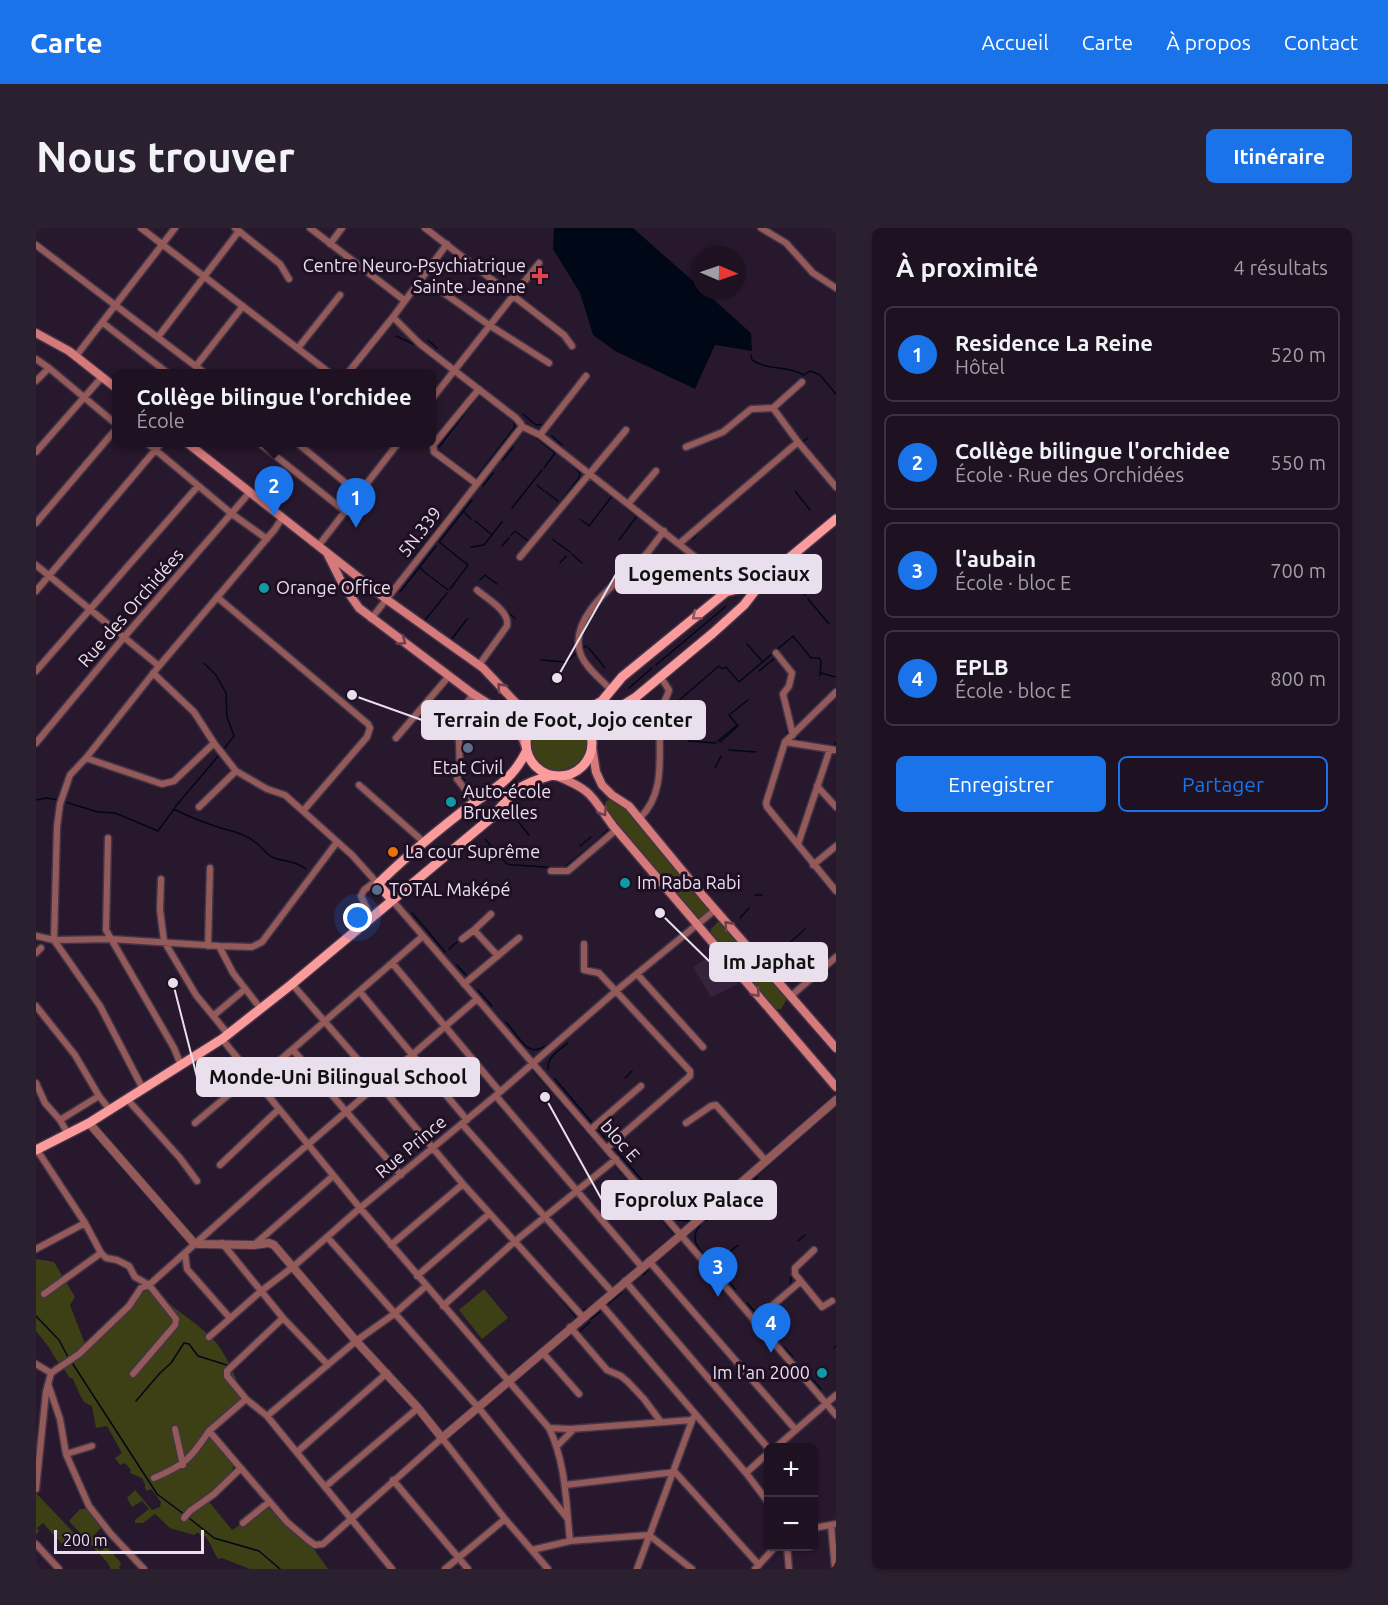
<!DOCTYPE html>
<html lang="fr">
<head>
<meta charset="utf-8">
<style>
	:root { --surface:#1e1222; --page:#2b202f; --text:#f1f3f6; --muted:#a19ea5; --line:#3c3240; --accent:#1a73e8 }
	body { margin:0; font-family:Ubuntu,sans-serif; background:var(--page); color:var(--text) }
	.controls { position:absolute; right:18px; bottom:18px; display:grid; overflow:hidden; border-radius:9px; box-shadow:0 2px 4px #0004 }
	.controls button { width:54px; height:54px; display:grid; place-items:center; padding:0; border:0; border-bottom:2px solid var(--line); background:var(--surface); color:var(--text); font:30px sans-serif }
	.compass { position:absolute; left:656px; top:18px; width:54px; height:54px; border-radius:50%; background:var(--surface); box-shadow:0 2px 4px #0004; rotate:92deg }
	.scale { position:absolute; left:18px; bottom:15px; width:150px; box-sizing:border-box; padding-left:6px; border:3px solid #e9dfed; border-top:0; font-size:16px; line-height:21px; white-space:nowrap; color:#e9dfed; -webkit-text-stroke:4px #1e0f23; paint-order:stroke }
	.you { position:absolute; left:322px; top:690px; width:21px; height:21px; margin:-15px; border:4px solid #fff; border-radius:50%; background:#1a73e8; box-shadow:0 0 0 9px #1a73e833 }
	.badge { display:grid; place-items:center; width:39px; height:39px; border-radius:50%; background:var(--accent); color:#fff; font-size:20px; font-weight:700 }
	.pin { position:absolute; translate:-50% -50px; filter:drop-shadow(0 2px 3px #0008) }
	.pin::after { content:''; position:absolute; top:32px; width:21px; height:18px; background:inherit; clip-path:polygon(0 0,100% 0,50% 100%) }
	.popup { position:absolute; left:76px; top:141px; width:324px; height:78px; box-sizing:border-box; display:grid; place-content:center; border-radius:9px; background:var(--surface); filter:drop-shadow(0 2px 4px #0005); font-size:20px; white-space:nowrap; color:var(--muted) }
	.popup b { font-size:22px; color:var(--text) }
	.popup::after { content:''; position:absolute; left:50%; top:100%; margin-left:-12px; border:12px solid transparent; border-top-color:var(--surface) }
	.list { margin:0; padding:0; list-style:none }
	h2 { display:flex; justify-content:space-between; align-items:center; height:78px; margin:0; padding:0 24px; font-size:26px }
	h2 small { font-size:20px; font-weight:400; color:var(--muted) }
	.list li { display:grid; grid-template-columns:39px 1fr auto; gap:18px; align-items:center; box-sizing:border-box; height:96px; margin:0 12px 12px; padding:0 12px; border:2px solid var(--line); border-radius:9px }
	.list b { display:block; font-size:22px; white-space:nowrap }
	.list p { margin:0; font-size:20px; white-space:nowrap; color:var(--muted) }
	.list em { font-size:20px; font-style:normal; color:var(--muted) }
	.actions { display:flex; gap:12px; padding:18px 24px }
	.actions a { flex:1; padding:14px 0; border:2px solid var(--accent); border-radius:9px; text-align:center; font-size:21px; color:var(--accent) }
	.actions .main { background:var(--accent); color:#fff }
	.map { position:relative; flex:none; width:800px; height:1341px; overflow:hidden; border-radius:9px }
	header { display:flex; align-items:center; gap:36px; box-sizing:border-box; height:84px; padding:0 30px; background:var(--accent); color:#fff }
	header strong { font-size:28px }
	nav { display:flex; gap:33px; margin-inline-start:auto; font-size:21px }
	.intro { display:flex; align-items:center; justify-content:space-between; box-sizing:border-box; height:144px; padding:0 36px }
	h1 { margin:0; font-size:42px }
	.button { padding:15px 27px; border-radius:9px; background:var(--accent); color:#fff; font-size:21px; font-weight:700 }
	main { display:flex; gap:36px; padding:0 36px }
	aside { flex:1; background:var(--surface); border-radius:9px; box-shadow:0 2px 4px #0004 }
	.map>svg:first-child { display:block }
	.built { fill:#36223c }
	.green { fill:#3d4015 }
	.water { fill:#000818 }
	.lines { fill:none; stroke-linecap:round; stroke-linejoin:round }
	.stream { stroke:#000818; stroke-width:1.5 }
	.minor-casing { stroke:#433448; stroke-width:9 }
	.tertiary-casing { stroke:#433448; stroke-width:10 }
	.secondary-casing { stroke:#433448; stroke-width:11 }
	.primary-casing { stroke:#433448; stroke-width:12 }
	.minor { stroke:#935a59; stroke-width:6 }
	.tertiary { stroke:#935a59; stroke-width:8 }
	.secondary { stroke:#d5797a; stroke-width:8 }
	.primary { stroke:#fb9b9b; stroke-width:9 }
	.oneway { stroke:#8c555f }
	.oneway2 { stroke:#703f4a }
	.health-dot { fill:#e0444e; stroke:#1e0f23; stroke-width:2 }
	.culture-dot { fill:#0f9aa8; stroke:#1e0f23; stroke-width:2 }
	.service-dot { fill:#5c6f8a; stroke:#1e0f23; stroke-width:2 }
	.food-dot { fill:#e8710a; stroke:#1e0f23; stroke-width:2 }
	.labels { text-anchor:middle; stroke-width:6; stroke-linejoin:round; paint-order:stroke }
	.poi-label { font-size:18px; fill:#e9dfed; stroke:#1e0f23; text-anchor:start }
	.street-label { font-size:18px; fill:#e9dfed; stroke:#1e0f23 }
	.leader { fill:none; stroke:#e9dfed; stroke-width:2 }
	.callout-dot { fill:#e9dfed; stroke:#1e0f23; stroke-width:2 }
	.callout { fill:#e9dfed; stroke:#e9dfed; stroke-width:2 }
	.callout-label { font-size:20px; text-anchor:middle; font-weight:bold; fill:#111 }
</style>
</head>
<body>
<header>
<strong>Carte</strong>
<nav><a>Accueil</a><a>Carte</a><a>À propos</a><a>Contact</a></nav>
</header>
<div class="intro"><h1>Nous trouver</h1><a class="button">Itinéraire</a></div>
<main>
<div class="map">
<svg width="800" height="1341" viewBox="0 0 800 1341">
	<rect width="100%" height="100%" fill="#28182d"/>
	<path class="built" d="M670 726 702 756 675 769 657 739 671 730Z"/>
	<path class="green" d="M495 516a28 28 0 1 1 56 0a28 28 0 1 1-56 0Z
		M576 571 589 575 673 679C672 692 664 692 653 688L567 585 570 573Z
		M682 694H689L750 765 751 771 745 781H735L675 712V701Z
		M0 1031 18 1034 39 1069 34 1077 49 1116 38 1127 23 1136 12 1118 0 1103Z
		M116 1058C132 1079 157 1091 176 1110 192 1127 197 1147 208 1167L169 1203 198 1236 195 1247 180 1260 174 1275 196 1302 231 1279 277 1320 292 1341H214L186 1330 182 1331C177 1323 175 1315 169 1308H165L162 1304 158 1307 134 1300 119 1286 107 1295H99V1292L113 1281 106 1273 96 1279 91 1270 99 1262 116 1282 124 1279 125 1274 115 1261 111 1263 109 1260V1256L106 1250 94 1245 95 1242 89 1235 84 1237 79 1230 86 1225 71 1198 60 1200 56 1178 48 1174 44 1167 37 1151 33 1149 26 1138C59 1114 84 1082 116 1058Z
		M448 1061 472 1090 446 1111 423 1082Z
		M0 1265 38 1305 26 1316 7 1295 1 1300 3 1303 0 1307Z
		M44 1281H54L66 1299 57 1308 60 1312 57 1316 64 1323 71 1319 85 1335 83 1339 85 1341H75L71 1334 33 1293Z"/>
	<path class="water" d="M518 0H597L665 60V63H668L715 105 716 123 679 117 659 161 579 123 557 107 544 65 517 21Z"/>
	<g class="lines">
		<path class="stream" d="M360 108 384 119
			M392 112 401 120
			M139 118 157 132H163
			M715 127 716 132C733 143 751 137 768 147L774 143 784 147 800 166
			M404 155 410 147
			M531 167 544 150
			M487 186 500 197 509 196 528 171
			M497 207 519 225 508 240
			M516 208 526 217
			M766 214 772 210
			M403 219 438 173
			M467 232 477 219
			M440 250 479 199 477 191
			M501 257 508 263
			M447 258 457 245
			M759 263 774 282
			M510 264 522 273
			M476 280 506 242
			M428 284 435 291
			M544 291 553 298 576 268 553 251
			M511 292 543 250 544 245 537 238
			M439 293 455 306
			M475 307 479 303 492 313
			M516 311 534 324
			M657 311 664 302
			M583 312 601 288 588 278
			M466 318 473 310
			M435 319 448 317 466 294
			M536 326 546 335
			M377 330 424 271
			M524 335 530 328
			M384 340 393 348
			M658 341 662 338
			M395 349 412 362
			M444 352 449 347 461 356
			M756 352 769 367
			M349 361 352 362 356 357
			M414 361 432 337 403 314 436 272
			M364 364 400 318
			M772 371 793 396
			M468 382 479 390
			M389 392 411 365
			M415 412 431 391
			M711 416 726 433
			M552 419 569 440
			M546 420 550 418
			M505 432 530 434 543 423
			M168 435 180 447 190 465 191 489 198 508 187 522
			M620 437 689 379
			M723 443 739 430 747 438
			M785 445 800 449
			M593 460 616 440
			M627 486 683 438 687 441 690 439 703 454 757 408 775 430H783L785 433 784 448
			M759 509 768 514
			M749 511 753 500
			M652 513 680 515
			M682 513 700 498
			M684 514 702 498 693 487 712 472
			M775 515 798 518 800 514
			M693 522 720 524
			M679 540 685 528
			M425 548 429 553
			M0 572 11 570 22 572
			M26 573 62 584 79 585 122 603 138 581C153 589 169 595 185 600 194 603 203 604 211 609 223 614 227 624 236 629 247 634 259 632 270 641
			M139 579 184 526
			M475 585 493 607
			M449 611 471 636 478 637
			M563 611 572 602
			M544 618 555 609
			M479 637 523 640
			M528 640 562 612
			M719 667H726
			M376 685 388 699
			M704 690 713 680
			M389 700 409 724
			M748 720 769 701
			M413 721 421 714
			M421 737 430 747
			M442 762 456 778
			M470 794C489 816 492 834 520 811
			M626 817 652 847
			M496 841 575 932
			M512 841C511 829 523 822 532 815
			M589 850 596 843
			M519 851 558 897
			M561 901 574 915
			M576 918 641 992 652 993 673 976
			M578 936 638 1006
			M700 954 724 933
			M704 964 722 949
			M680 984 689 977
			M670 993 679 986 683 991
			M664 998C650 1013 668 1026 678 1037
			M762 1013 769 1007
			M683 1033 702 1017
			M671 1044 688 1064
			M607 1047 612 1042
			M691 1052 699 1061
			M515 1059 541 1090
			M754 1060 755 1049
			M711 1075 718 1083
			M571 1077 586 1064
			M544 1083 551 1081
			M0 1088 23 1112 32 1129
			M555 1091 564 1084
			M726 1093 734 1103
			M543 1104 554 1094
			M748 1119 757 1129
			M798 1120 800 1118
			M35 1133 121 1266 149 1287
			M771 1146 785 1161
			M798 1164H800
			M100 1173 124 1145 135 1135 148 1115 153 1116 162 1128 194 1138
			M153 1290 178 1310 223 1323 244 1341"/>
		<g class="minor-casing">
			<path id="minor" d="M105 0 295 146
				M199 0 244 36 253 51
				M274 0 368 72
				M389 0 528 107 536 118
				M725 0 750 15 777 45 800 60
				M294 16 306 0
				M0 17 170 146
				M401 60 453 97 513 135
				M357 89 384 116 480 190 485 196
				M67 95 133 146
				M122 109 203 3
				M262 120 304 67
				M40 128 139 0
				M0 131 13 140
				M160 138 207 78
				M311 146 357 89 411 16
				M0 153 13 140 80 196
				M395 172 503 35
				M737 180 762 214
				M487 199 504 207 700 361
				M504 207 550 148
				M110 214 196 286 231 311
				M222 214 310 284
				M260 214 323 266
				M650 219 687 204 715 181 737 180 766 154
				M0 224 66 149
				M441 256 398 224 397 217 443 161
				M592 276 620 243
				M0 295 80 201
				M644 315 762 214 800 259
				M283 317 363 214
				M484 329 590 202
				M0 337 123 438
				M441 362C451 371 474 383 471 398L443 437
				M0 363 126 214
				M181 369 332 496 334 500 331 509 267 583
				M335 391 484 201
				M740 425 756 445 753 458 747 466 757 507
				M0 443 162 258
				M117 445 158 484 178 515 200 543 231 561 249 567 316 627 342 656
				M575 462C566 452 550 440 545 427 530 391 582 353 604 333 613 324 620 313 628 303
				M800 464 749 514 730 575 731 579 800 663
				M437 466 422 488 424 543 421 551 439 574
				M360 510 413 448
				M749 514 800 522
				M0 515 89 408 214 264
				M50 530 126 556 138 553 178 515
				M323 557 389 615
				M781 558 800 579
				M163 579 200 543
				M604 590C633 561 620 521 625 484 626 476 631 470 633 462L624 448
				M72 610 70 702 138 820 145 837
				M762 616 794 521
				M777 637 800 618
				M515 643H532L580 602
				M125 651 124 682 128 713 160 767 192 806
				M356 672 800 1187
				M455 686 438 702 462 728
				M335 690 325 668 328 662 340 653
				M0 708 18 712 75 711 183 718 197 745 225 781
				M426 711 438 702
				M548 716V742L563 745 654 843V848L571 920
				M172 718 174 640
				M183 718 216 719 226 714 301 614
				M0 725 5 720
				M357 736 464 864
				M601 746 667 819
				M256 756 344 857 427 956 547 1089
				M428 756 483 710
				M324 764 431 892
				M755 768 800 729
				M0 778 39 827 63 868 74 882
				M177 788 208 762
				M186 811 324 980 513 1200 534 1201 656 1192
				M257 822 365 947
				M220 853 387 708
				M0 855 9 875 24 892 32 906
				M107 861 64 778 18 712 21 599 24 576 34 547 50 530 123 438 239 301 246 290
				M460 868 606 1039
				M91 871 144 930 161 953
				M24 892 63 868
				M159 895 216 847
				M650 895 675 878 680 877 729 932
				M426 896 577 1065
				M554 902 605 858
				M1 922 49 995 65 1025 70 1030 81 1032 93 1038 99 1049 113 1057 140 1091 139 1097 97 1146
				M184 937 243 881
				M292 1010 442 1179 532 1291
				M186 1015 247 1090 191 1143V1148L210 1171 173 1203 251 1294 272 1312 279 1317 287 1316 406 1210 469 1291 512 1341
				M219 1016 297 948
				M355 1017 427 956
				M0 1021 49 995
				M778 1022 759 1040V1046L786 1079 796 1073
				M149 1025 151 1041 194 1090
				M613 1033 759 1201
				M381 1048 453 986
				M589 1053 732 1220
				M8 1066 65 1025
				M564 1075 710 1245 732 1274
				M407 1078 478 1014 580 931
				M247 1090 292 1137
				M718 1093 764 1054
				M534 1099 571 1142 585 1148 592 1154 608 1171 625 1194
				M173 1109 224 1064 258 1038 324 980 464 864 581 762 679 682
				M506 1124 543 1166
				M0 1136 15 1145
				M12 1156 24 1191 30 1226 53 1278 75 1306 108 1341
				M210 1171 231 1188 356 1341
				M231 1188 320 1113 358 1086 390 1058
				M513 1200C530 1235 530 1275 534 1313
				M139 1201 147 1237
				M521 1218 537 1202
				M739 1220 800 1167
				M261 1224 351 1145
				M30 1226 56 1218
				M710 1245 732 1225
				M118 1250C149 1237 155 1230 173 1203
				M357 1252 432 1341
				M529 1257 639 1244 723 1337
				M290 1258 382 1180
				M0 1261 10 1164 15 1145 43 1126 93 1078 105 1060 113 1057 226 956 441 771
				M148 1290 154 1283 178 1266 205 1240
				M207 1295 233 1274
				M795 1297 799 1341
				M778 1300 800 1296
				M0 1316 23 1341
				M751 1318 753 1341
				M496 1322 534 1313 613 1307 656 1341
				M409 1341 469 1291
				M601 1341 657 1190
				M719 1341 740 1318"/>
		</g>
		<g class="tertiary-casing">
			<path id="tertiary" d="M53 895 157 1014 162 1016 218 1017 233 1015 238 1017 320 1113 382 1180 406 1210 645 1007 800 872"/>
		</g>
		<g class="secondary-casing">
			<path id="secondary" d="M0 105 33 123 80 160
				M150 214 350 371 447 440 481 476 493 480 515 482
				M291 325 307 357 323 380 437 466 475 490 482 497 489 517
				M556 519 560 544 566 557 576 567 593 578 668 669 800 820
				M523 549C558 563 556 570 577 598L800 859"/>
		</g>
		<g class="primary-casing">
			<path id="primary" d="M490 515a33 33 0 1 1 66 0a33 33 0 1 1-66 0Z
				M534 484 549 483 566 473 586 449 690 364 717 357 728 351 800 291
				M555 508 571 487 600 469 677 405 708 377 725 355
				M356 672 342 656C367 631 395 608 423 586 451 563 473 558 490 524
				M0 922 53 895 186 811 256 756 455 590C478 565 479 557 514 548"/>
		</g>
		<use href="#minor" class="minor"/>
		<use href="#tertiary" class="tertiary"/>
		<use href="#secondary" class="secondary"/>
		<use href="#primary" class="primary"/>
	</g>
	<defs><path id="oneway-chevron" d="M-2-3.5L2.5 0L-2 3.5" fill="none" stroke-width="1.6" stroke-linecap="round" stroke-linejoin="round" transform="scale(1.5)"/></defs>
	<use class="oneway" href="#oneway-chevron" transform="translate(660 388) rotate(141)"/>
	<g class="oneway2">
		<use href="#oneway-chevron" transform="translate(366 413) rotate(36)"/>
		<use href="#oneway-chevron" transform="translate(465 459) rotate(-132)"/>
		<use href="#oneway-chevron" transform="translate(567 584) rotate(57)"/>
		<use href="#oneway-chevron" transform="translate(692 697) rotate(-132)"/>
		<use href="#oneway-chevron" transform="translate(720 765) rotate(49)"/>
	</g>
	<path class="health-dot" d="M501 39h6v6h6v6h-6v6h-6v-6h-6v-6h6z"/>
	<g class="culture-dot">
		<circle cx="228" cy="360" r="6"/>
		<circle cx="415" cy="574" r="6"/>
		<circle cx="589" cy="655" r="6"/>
		<circle cx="786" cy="1145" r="6"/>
	</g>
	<g class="service-dot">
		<circle cx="432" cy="520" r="6"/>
		<circle cx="341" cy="662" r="6"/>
	</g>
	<circle class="food-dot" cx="357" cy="624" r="6"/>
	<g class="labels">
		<g class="poi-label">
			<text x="490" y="44" text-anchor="end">Centre Neuro-Psychiatrique<tspan x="490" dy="21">Sainte Jeanne</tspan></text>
			<text x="240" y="366">Orange Office</text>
			<text x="432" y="546" text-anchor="middle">Etat Civil</text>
			<text x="427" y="570">Auto-école<tspan x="427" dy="21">Bruxelles</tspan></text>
			<text x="369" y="630">La cour Suprême</text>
			<text x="601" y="661">Im Raba Rabi</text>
			<text x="353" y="668">TOTAL Maképé</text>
			<text x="774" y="1151" text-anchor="end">Im l'an 2000</text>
		</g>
		<g class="street-label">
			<text transform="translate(384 304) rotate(-52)" y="6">5N.339</text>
			<text transform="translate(95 380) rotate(-49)" y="6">Rue des Orchidées</text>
			<text transform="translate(584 913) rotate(49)" y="6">bloc E</text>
			<text transform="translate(375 919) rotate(-40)" y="6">Rue Prince</text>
		</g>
	</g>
	<path class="leader" d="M521 450L580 346M316 467L386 492M624 685L674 734M137 755L161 849M509 869L566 972"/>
	<g class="callout-dot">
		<circle cx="521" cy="450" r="6"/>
		<circle cx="316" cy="467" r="6"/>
		<circle cx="624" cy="685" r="6"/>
		<circle cx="137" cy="755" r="6"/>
		<circle cx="509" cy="869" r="6"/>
	</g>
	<g class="callout">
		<rect x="580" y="327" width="205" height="38" rx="6"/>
		<rect x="386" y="473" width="283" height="38" rx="6"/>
		<rect x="674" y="715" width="117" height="38" rx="6"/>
		<rect x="161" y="830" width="282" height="38" rx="6"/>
		<rect x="566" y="953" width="174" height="38" rx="6"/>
	</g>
	<g class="callout-label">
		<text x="683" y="353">Logements Sociaux</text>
		<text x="527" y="499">Terrain de Foot, Jojo center</text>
		<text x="733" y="741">Im Japhat</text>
		<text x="302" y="856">Monde-Uni Bilingual School</text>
		<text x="653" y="979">Foprolux Palace</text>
	</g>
</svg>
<div class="controls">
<button>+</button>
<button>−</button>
</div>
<svg class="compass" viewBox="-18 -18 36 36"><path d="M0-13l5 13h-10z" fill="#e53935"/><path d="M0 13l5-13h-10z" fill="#a19ea5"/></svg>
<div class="scale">200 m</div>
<div class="you"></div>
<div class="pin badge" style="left:320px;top:300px">1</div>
<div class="pin badge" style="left:238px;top:288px">2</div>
<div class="popup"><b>Collège bilingue l'orchidee</b>École</div>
<div class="pin badge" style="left:682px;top:1069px">3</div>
<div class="pin badge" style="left:735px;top:1125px">4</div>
</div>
<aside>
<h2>À proximité<small>4 résultats</small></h2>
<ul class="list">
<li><span class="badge">1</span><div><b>Residence La Reine</b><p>Hôtel</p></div><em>520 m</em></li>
<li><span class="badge">2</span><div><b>Collège bilingue l'orchidee</b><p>École · Rue des Orchidées</p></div><em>550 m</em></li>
<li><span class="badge">3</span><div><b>l'aubain</b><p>École · bloc E</p></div><em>700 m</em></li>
<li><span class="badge">4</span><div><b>EPLB</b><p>École · bloc E</p></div><em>800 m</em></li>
</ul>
<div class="actions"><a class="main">Enregistrer</a><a>Partager</a></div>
</aside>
</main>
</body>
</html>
